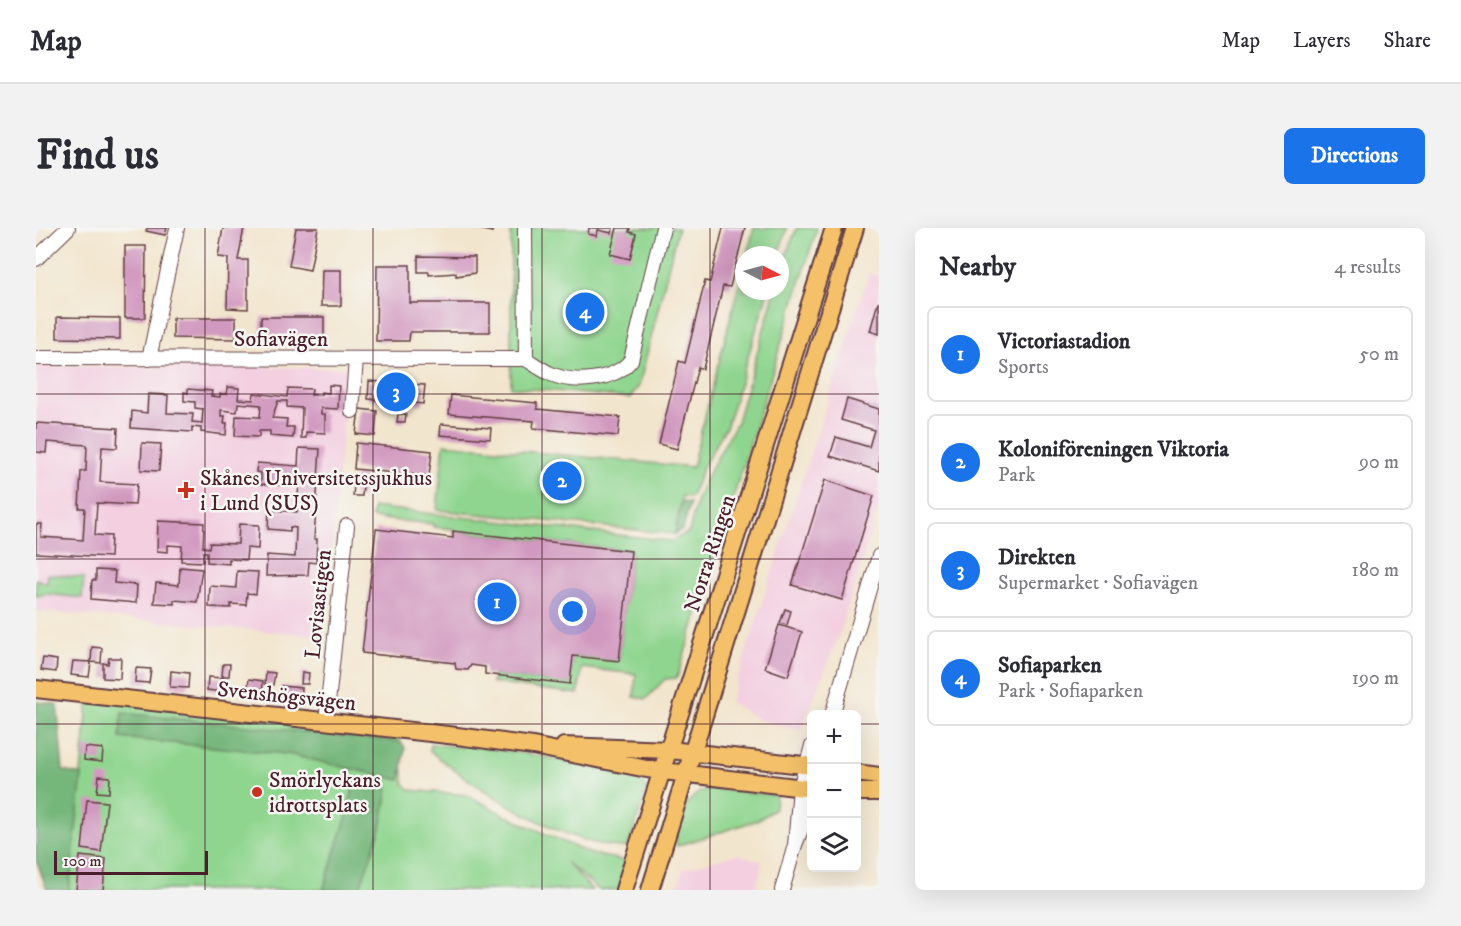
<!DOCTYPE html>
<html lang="en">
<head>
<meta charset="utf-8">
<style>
	:root { --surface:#fff; --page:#f2f2f3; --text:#2b2b33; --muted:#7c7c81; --line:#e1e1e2; --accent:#1a73e8 }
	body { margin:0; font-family:"IM FELL DW Pica",serif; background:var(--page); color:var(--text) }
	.controls { position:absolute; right:18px; bottom:18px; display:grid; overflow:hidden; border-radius:9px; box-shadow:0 6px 24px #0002 }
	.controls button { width:54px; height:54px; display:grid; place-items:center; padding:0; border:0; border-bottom:2px solid var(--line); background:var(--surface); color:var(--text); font:30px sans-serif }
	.compass { position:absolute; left:699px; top:18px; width:54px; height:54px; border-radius:50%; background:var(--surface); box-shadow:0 6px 24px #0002; rotate:96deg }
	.scale { position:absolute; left:18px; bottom:15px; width:154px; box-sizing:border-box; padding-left:6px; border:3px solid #4a1f2b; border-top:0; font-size:16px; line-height:21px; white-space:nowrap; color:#4a1f2b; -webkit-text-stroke:4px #f6f6f2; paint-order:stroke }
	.you { position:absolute; left:537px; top:384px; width:21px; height:21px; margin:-15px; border:4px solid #fff; border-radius:50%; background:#1a73e8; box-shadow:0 0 0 9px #1a73e833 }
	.badge { display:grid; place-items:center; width:39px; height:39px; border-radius:50%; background:var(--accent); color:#fff; font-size:20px; font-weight:700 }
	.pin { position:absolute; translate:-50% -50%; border:3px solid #fff; box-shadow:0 2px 6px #0006 }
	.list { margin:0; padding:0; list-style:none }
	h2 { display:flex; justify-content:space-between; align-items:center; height:78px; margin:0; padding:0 24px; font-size:26px }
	h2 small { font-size:20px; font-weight:400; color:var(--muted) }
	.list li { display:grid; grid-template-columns:39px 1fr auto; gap:18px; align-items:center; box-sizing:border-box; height:96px; margin:0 12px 12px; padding:0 12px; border:2px solid var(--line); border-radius:9px }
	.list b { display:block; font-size:22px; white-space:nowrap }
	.list p { margin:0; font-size:20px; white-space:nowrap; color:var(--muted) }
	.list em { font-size:20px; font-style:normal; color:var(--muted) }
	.icon { flex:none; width:33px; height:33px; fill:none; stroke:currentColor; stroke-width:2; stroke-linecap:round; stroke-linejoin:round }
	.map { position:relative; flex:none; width:843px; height:662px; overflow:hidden; border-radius:9px }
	header { display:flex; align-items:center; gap:36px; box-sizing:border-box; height:84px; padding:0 30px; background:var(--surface); border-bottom:2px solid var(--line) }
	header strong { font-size:28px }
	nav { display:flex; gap:33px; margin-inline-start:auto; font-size:21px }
	.intro { display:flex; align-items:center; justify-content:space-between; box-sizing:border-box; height:144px; padding:0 36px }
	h1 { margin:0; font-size:42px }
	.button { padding:15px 27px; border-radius:9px; background:var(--accent); color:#fff; font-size:21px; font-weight:700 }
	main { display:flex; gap:36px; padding:0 36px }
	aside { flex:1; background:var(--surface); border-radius:9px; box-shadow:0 6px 24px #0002 }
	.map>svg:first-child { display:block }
	.built { fill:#f3cfe0 }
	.green { fill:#90d58f; stroke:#6d7a5d; stroke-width:1.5 }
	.forest { fill:#74b67a; stroke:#5f6a52; stroke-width:1.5 }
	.building { fill:#d199bf }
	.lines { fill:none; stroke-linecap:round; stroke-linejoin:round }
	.minor-casing { stroke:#633d43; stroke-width:16 }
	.major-casing { stroke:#633d43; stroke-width:20 }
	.minor { stroke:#fff; stroke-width:14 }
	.major { stroke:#f4c16a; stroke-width:16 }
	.grid { fill:none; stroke:#4a1f2b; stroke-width:1.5; stroke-opacity:0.55 }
	.poi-dot { fill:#c8321e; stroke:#f6f6f2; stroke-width:2 }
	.labels { text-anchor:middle; stroke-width:5; stroke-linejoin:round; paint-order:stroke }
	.street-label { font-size:22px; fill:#4a1f2b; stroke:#f6f6f2 }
	.poi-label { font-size:22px; fill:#4a1f2b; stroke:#f6f6f2; text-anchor:start }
</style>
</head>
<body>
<header>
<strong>Map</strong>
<nav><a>Map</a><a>Layers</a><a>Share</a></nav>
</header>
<div class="intro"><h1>Find us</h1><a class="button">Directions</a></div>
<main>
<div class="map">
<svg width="843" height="662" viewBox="0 0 843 662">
	<rect width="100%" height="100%" fill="#f6f6f2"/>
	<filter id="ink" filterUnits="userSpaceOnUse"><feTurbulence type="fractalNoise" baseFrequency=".0167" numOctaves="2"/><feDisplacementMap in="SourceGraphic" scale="12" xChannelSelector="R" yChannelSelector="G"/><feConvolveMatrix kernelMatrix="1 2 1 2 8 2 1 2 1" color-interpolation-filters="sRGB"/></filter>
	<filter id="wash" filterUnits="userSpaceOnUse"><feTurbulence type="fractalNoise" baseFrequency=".008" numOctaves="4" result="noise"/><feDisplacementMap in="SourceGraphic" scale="24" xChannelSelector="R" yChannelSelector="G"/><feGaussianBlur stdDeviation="1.35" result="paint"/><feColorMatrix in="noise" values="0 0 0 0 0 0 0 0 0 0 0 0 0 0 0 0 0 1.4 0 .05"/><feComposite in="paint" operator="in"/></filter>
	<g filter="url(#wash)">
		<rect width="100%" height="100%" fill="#f2e5cd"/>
		<path class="built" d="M833 45 843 48V278L804 404 765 503 723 492 694 474Z
			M0 138 312 140 287 408 0 383Z
			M701 626 726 634 720 662H640L647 641Z"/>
		<path class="green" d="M475 0H642L603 158 594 170 475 159Z
			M718 0H751L742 27H711Z
			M761 0H781L641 450 629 451 610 471 598 469 600 446 546 440 542 466 456 455 457 447 534 456 537 428 583 433 595 323 417 303V301L397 299V296L336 290 337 279 636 313 653 304 662 268 672 246 701 194 739 63H744C744 40 752 21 761 0Z
			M708 37V63H732L691 197 667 239 655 269 646 268 639 306 401 282 408 216 656 239Z
			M12 346 48 350 46 370 10 366 0 368V351L11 355Z
			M53 467 363 502 368 556 374 562 432 567 468 587 552 625 590 633 583 662H563L530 634 556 662H33Z
			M394 516 425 519V516L505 528 590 547 606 554 611 561 592 619C536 622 435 558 393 522Z
			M672 561 740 567 739 581 722 592 641 618C638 595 650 567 672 561Z"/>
		<path class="forest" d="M645 274 654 275 647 301 639 306Z
			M0 474 21 476 27 543 46 547 33 662H11L0 631Z
			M86 485 365 514 369 520 364 552 251 526 84 510Z
			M319 551 352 561 345 600 323 662H287L310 591Z"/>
		<g id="blocks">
			<path class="building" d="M111 0H131L129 7 110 3Z
				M187 0H208L202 32H212V81L191 80 192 30 182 29Z
				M260 0H282L274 42 253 38Z
				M438 0H457L456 4Z
				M553 0H577L576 5 562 2 561 8 552 6Z
				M581 0H594L593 4 600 6 594 31 574 26Z
				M687 0H709L694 59 687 58 667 141 662 139 641 221 623 216 643 133 649 135 669 53 674 54Z
				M89 18H110L109 90H89Z
				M382 28 439 29V45L420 48V45L393 47V44H382Z
				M341 37H374V75H454V104H374L373 113H340Z
				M286 42H305V78H285Z
				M842 74H843V106L834 103Z
				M21 89 84 90V111L21 110Z
				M225 89H288V110H225Z
				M137 90H200V111L137 110Z
				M333 153 389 157 387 176 332 171Z
				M293 157 303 158 302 181 285 180V186H289V205L270 204V210H265L266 180 251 179V173H242L236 190 251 191 250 199H258L257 210 234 208V203H223V209L199 208 200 188 224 189 225 177 202 175 201 184 185 182V188H189L188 195H191L190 207 165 204V200L156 199V204L95 200 96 183 111 185 112 166 132 167 131 185 157 186 156 194 166 195 167 181 159 180V174L148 173V164L152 165V161L176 163 175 168 184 169V166H191L192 159 203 160 202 171 217 172 218 165 251 169 252 160 276 161 275 167H285V164L293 165Z
				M415 167 501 175V181L584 189 582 208 497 200 498 193 413 186Z
				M811 171 843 181V243L794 228 800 209 833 219 838 202 805 192Z
				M323 181 341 183 339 208 320 206Z
				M362 186H370L369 194H361Z
				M0 195 82 200 81 220 66 219 64 254 101 256 99 277 61 275 59 307 75 308 74 329 0 325V296H6L5 309 47 312 49 280H43L45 243H50L51 217 11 214 10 225 0 224Z
				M405 196 455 200 454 211 404 207Z
				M106 215 125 216 123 243 105 242Z
				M320 215 396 223 393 248 318 241Z
				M263 220 284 221 278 311H281L280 335 273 334 272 347 230 348 231 327 259 329 260 300 254 299V303L232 301 233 282 261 284 263 254 256 253V258L225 256V245L220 244 221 235 262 238Z
				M319 248H328L326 268H317Z
				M789 252 838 268 806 372 756 357Z
				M122 293 168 295 167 319 173 320 174 315 202 316 203 296 223 297 222 321 211 320 210 332 193 331V336L171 334V324H167V334L145 333 146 318 132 317V324L121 323Z
				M340 301 417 310V303L595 323 583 433 537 428 534 456 449 446V439L435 437 432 442 420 441 419 435 326 425Z
				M144 339 166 341 161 374 138 372V376L118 375 120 355 143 357Z
				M60 342 79 343 78 355 101 357 100 375 55 371 56 352H60Z
				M201 343 222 344 220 366 211 365 210 377 195 376V380L173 379 174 358 200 360Z
				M749 381 755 383 751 397 744 395Z
				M743 397 766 404 752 448 729 440Z
				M56 419 66 420 65 435 55 434Z
				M7 430 21 432 20 444 5 442Z
				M73 430H85L84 451 67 450V435L72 436Z
				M37 433 55 434 53 449 35 447Z
				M187 436H194L193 448H186Z
				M100 440 115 441 113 455 99 454Z
				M135 443 153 445 152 460 134 459Z
				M230 444 239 445 237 457 229 456Z
				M266 444 273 445 272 456H265Z
				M172 449 188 450 187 464 171 462Z
				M213 451 227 453 226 467 211 465Z
				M245 458 266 460 265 472 244 470Z
				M49 519 67 521 66 534 48 532Z
				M63 548 74 549 73 565 61 564Z
				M51 572 71 574 65 624 46 621Z
				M44 628 70 631 67 662H40Z"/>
		</g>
	</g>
	<g filter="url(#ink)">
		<use href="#blocks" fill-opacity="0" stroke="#633d43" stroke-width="1.5"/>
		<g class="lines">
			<g class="minor-casing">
				<path id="minor" d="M489 0 490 131
					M0 31 32 0
					M0 130 490 131
					M113 131 141 0
					M490 131C498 136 506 142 515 146 538 156 579 153 595 132L627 0
					M316 183 320 131
					M796 487 843 328
					M290 493 311 298
					M759 617 764 560 776 518
					M746 662 759 617 776 573"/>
			</g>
			<g class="major-casing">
				<path id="major" d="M0 461 421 508 497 518 611 541 776 561
					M528 518 634 522 776 538
					M820 545 843 548
					M820 564H843
					M588 662 798 0
					M614 662 819 0"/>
			</g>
			<use href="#minor" class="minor"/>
			<use href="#major" class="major"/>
		</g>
	</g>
	<path class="grid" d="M169 0V662M337 0V662M506 0V662M674 0V662M0 166H843M0 331H843M0 496H776M820 496H843"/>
	<g class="poi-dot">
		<path d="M147 253h6v6h6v6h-6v6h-6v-6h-6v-6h6z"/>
		<circle cx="221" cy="564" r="6"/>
	</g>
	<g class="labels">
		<g class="street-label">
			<text x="245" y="118">Sofiavägen</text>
			<text transform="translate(673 325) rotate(-72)" y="8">Norra Ringen</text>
			<text transform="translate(281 376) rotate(-84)" y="8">Lovisastigen</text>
			<text transform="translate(251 467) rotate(6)" y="8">Svenshögsvägen</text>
		</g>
		<g class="poi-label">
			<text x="164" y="257">Skånes Universitetssjukhus<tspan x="164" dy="25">i Lund (SUS)</tspan></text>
			<text x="233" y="559">Smörlyckans<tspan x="233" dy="25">idrottsplats</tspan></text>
		</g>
	</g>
</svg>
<div class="controls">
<button>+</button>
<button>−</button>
<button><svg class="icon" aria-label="layers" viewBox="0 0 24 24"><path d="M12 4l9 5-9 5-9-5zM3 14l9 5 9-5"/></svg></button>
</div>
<svg class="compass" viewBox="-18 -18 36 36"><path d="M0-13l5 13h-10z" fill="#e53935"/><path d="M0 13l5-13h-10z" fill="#7c7c81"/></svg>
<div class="scale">100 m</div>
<div class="you"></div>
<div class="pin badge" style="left:461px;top:374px">1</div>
<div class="pin badge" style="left:526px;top:253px">2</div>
<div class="pin badge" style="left:360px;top:164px">3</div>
<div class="pin badge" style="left:549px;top:84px">4</div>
</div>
<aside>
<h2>Nearby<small>4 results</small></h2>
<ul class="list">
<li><span class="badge">1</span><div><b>Victoriastadion</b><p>Sports</p></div><em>50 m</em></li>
<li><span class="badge">2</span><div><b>Koloniföreningen Viktoria</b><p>Park</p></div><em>90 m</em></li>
<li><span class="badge">3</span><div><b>Direkten</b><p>Supermarket · Sofiavägen</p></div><em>180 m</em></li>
<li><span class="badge">4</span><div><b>Sofiaparken</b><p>Park · Sofiaparken</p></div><em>190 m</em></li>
</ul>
</aside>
</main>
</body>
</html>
